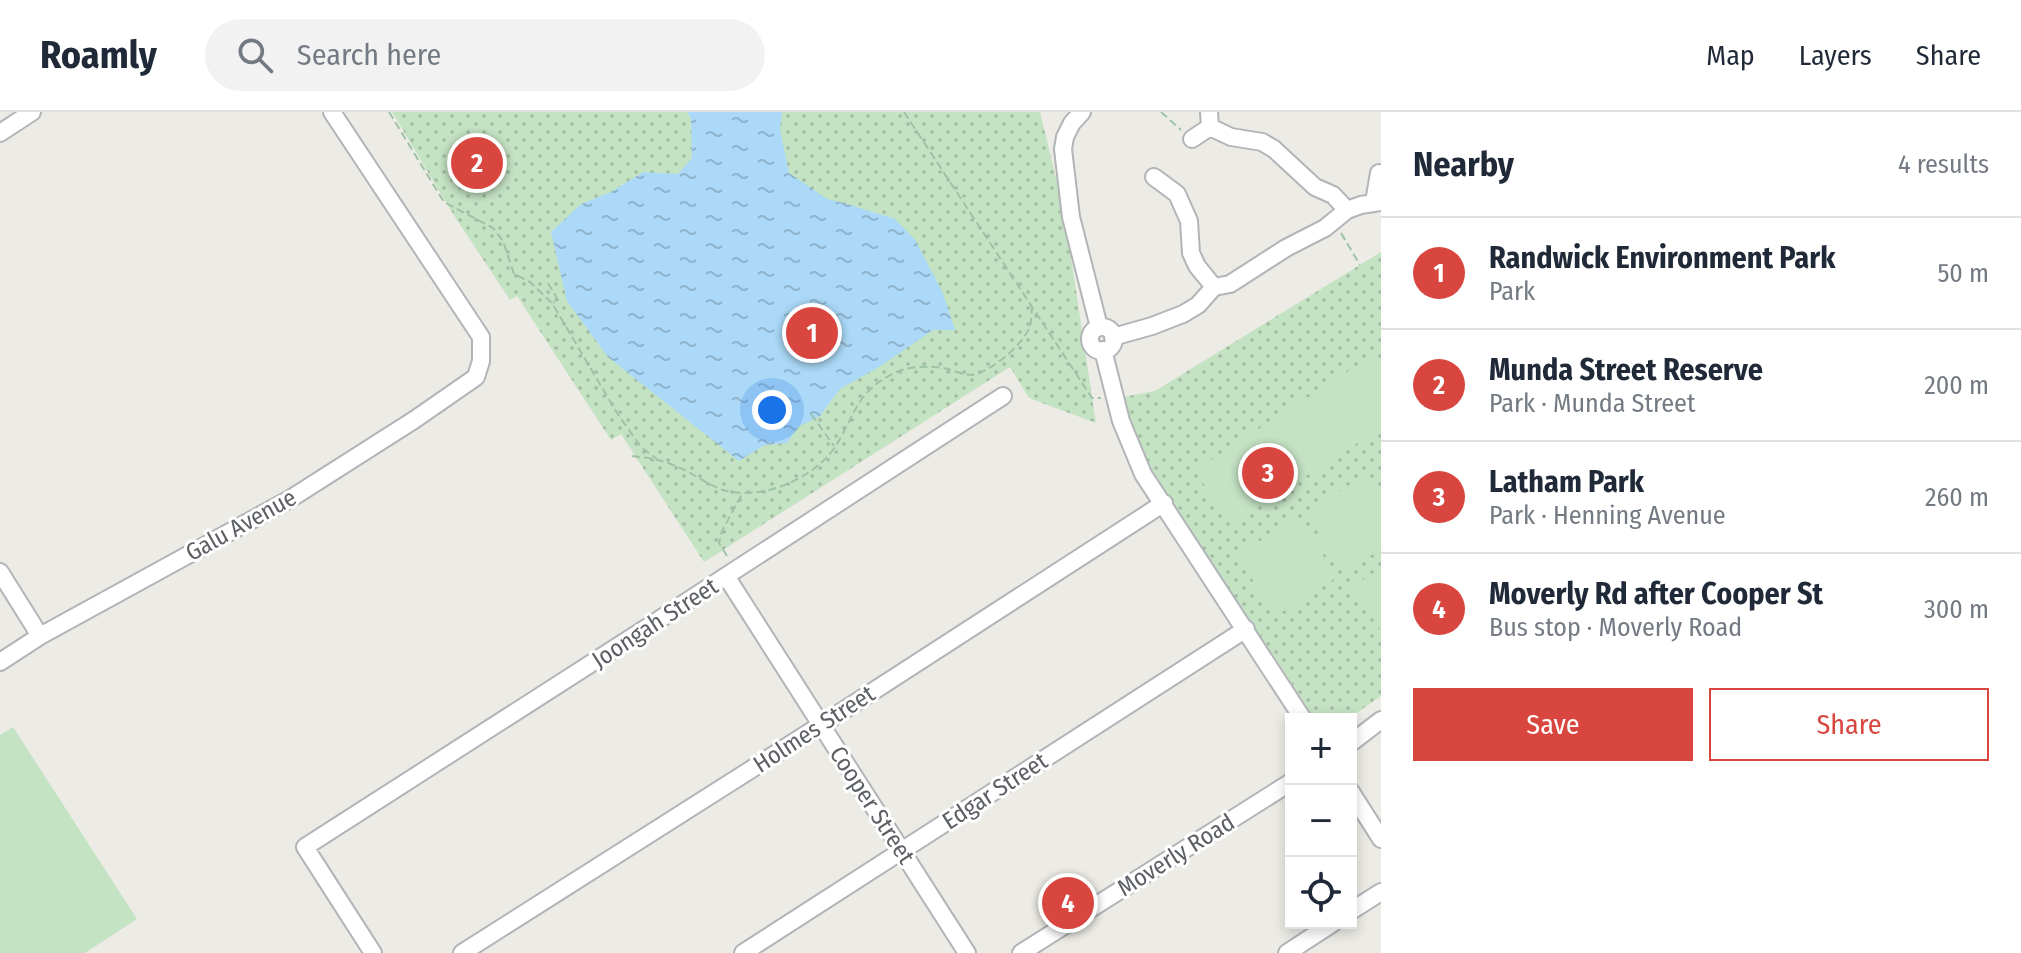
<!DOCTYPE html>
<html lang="en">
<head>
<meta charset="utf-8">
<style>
	:root { --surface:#fff; --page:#f2f2f3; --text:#1f2937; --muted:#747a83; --line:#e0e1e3; --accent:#d9463f }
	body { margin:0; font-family:"Fira Sans Condensed",sans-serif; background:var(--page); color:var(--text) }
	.controls { position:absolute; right:24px; bottom:24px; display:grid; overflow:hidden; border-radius:0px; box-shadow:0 4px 12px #0003 }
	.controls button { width:72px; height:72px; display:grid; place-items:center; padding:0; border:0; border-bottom:2px solid var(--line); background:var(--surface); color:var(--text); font:40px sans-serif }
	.you { position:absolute; left:772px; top:298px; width:28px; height:28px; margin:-20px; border:6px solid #fff; border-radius:50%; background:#1a73e8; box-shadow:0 0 0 12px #1a73e833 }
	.badge { display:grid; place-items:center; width:52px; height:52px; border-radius:50%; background:var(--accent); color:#fff; font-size:26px; font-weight:700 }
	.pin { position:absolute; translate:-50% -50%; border:4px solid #fff; box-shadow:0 2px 8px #0006 }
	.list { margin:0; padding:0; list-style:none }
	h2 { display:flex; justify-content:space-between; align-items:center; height:104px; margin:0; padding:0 32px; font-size:34px }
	h2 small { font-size:26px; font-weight:400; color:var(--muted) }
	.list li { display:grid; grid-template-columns:52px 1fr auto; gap:24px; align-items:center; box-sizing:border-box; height:112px; padding:0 32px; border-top:2px solid var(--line) }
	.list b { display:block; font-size:30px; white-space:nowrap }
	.list p { margin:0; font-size:26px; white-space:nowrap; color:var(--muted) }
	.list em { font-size:26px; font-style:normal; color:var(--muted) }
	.actions { display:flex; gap:16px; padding:24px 32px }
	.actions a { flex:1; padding:18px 0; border:2px solid var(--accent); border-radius:0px; text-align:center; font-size:28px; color:var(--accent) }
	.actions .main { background:var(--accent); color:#fff }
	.icon { flex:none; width:44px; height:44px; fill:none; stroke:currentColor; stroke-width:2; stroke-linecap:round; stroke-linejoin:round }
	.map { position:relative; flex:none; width:1381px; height:841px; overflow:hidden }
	header { display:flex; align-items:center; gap:48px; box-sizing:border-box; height:112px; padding:0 40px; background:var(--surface); border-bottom:2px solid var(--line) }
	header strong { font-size:38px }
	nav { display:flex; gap:44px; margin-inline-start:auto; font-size:28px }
	.search { width:560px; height:72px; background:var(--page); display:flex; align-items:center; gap:20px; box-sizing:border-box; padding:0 28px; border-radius:44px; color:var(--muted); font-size:30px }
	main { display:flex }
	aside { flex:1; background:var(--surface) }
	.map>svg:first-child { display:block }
	.park { fill:url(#park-dots) }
	.pitch { fill:#c4e3c3 }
	.water { fill:url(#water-ripples) }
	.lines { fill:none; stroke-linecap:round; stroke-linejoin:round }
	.minor-casing { stroke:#b2b5b8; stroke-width:20 }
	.path { stroke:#9dc3a7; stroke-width:2; stroke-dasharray:8 4; stroke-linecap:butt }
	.minor { stroke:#fff; stroke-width:16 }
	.labels { text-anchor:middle; stroke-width:6; stroke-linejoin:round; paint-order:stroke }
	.street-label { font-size:24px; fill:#5c6064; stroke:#fff }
</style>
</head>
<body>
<header>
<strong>Roamly</strong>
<div class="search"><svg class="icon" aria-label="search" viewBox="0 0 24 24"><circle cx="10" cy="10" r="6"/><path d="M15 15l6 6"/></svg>Search here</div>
<nav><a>Map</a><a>Layers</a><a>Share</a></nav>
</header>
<main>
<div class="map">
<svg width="1381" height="841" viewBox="0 0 1381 841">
	<defs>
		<pattern id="park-dots" width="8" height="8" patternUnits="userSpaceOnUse" patternTransform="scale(2)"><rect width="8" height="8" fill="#c4e3c3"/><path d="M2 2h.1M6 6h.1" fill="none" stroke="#a2bba2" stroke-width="1.8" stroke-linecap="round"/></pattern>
		<pattern id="water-ripples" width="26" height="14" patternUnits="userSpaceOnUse" patternTransform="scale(2)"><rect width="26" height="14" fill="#abd9f7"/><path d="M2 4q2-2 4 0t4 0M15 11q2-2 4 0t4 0" fill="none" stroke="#8eb3cc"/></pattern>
	</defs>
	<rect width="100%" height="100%" fill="#edebe5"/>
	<path class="park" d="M392 0H1040L1064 99 1096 311 1029 286 1010 255 704 450 621 322 611 328 517 184 510 188 453 102Z
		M1381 140V584L1348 607H1315C1273 541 1228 477 1186 411 1161 371 1132 332 1123 285L1155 279Z"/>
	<path class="pitch" d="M1375 242 1381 251V316L1230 413 1195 358Z
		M1366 362 1381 386V437L1344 461 1305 401Z
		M1298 404 1337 465 1276 504 1237 444Z
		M1381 456V519L1352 475Z
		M13 615 137 807 85 841H0V623Z"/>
	<path class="water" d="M687 0H782L780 17 789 61 827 87 844 91 895 107 915 128 942 179 955 218H933L879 255 840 277 820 304 798 315 787 331 765 333 739 349 608 245 567 189 551 120 581 92 611 80 643 60 678 62 692 46 691 6Z"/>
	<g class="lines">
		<g class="minor-casing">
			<path id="minor" d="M1082 0 1072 11 1065 25 1063 37 1071 105 1099 215
				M1209 0 1210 15 1231 25 1262 30 1274 37 1315 75 1333 83 1347 98
				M0 21 32 0
				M1192 27 1210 15
				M1154 65 1177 82 1189 109 1191 141 1197 154 1214 175
				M1374 90 1379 61
				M1090 227a12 12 0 1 1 24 0a12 12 0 1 1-24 0Z
				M1113 225 1152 214 1183 202 1198 193 1214 175 1230 172 1286 136 1325 116 1347 98 1361 93 1381 90
				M1103 238 1121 309 1143 362 1303 607
				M0 460 40 524
				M726 464 967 841
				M0 550 40 524 290 387 414 308 476 265 481 249V225L332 0
				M1351 631 1381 608
				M1351 680 1381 727
				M1351 799 1381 780
				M373 841 305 735 637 522 1003 284
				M462 841 821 613 1164 391
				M743 841 1246 517
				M1021 841 1291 670
				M1287 841 1333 811"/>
		</g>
		<path class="path" d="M389 0 444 90 493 116 503 129 514 162 530 170 552 191 617 301 641 335 657 347
			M904 0 1092 286H1101
			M1161 0 1181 18
			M1341 121 1360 153
			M548 171 558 188 553 191
			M811 302 834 334
			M632 344C646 346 660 347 673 353 709 367 714 385 758 380 785 377 819 359 835 335 856 302 855 281 894 261 909 254 931 253 948 257 955 259 963 263 971 263 990 261 1024 232 1030 214 1032 208 1031 201 1032 196
			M727 444 719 431 722 419 742 382"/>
		<use href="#minor" class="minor"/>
	</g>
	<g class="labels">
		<g class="street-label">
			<text transform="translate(241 413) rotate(-29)" y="8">Galu Avenue</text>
			<text transform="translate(655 511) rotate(-33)" y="8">Joongah Street</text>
			<text transform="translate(814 617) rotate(-33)" y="8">Holmes Street</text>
			<text transform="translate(995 679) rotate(-33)" y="8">Edgar Street</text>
			<text transform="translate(872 693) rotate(57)" y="8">Cooper Street</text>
			<text transform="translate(1176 743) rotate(-32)" y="8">Moverly Road</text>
		</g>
	</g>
</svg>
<div class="controls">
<button>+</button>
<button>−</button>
<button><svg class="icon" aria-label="locate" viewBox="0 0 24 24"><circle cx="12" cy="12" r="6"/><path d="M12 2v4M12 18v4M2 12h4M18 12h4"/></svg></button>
</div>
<div class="you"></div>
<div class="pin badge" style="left:812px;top:221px">1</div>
<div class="pin badge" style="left:477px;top:51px">2</div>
<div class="pin badge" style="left:1268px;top:361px">3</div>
<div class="pin badge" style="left:1068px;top:791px">4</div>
</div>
<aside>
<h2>Nearby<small>4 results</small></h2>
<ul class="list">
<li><span class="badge">1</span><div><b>Randwick Environment Park</b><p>Park</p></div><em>50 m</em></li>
<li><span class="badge">2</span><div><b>Munda Street Reserve</b><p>Park · Munda Street</p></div><em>200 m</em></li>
<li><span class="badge">3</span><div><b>Latham Park</b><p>Park · Henning Avenue</p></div><em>260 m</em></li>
<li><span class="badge">4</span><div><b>Moverly Rd after Cooper St</b><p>Bus stop · Moverly Road</p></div><em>300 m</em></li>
</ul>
<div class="actions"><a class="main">Save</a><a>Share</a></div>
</aside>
</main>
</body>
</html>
